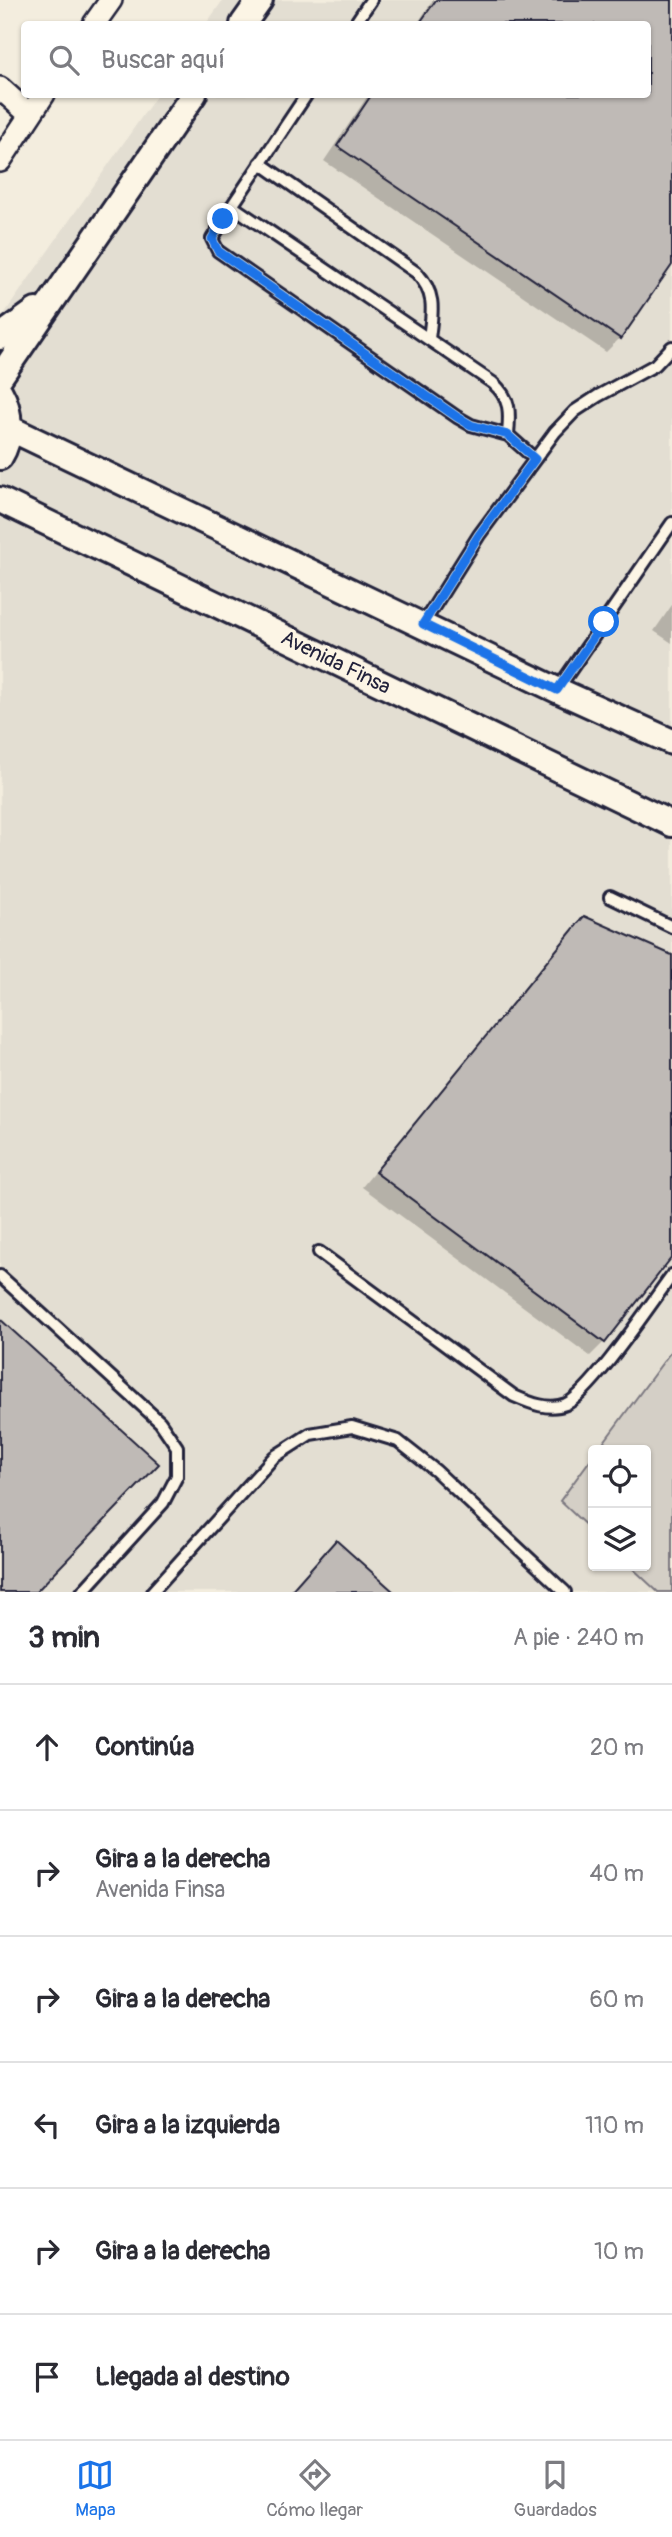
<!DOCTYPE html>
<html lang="es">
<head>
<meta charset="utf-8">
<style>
	:root { --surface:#fff; --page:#f2f2f3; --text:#2b2b33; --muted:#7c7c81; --line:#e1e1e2; --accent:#1a73e8 }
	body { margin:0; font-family:Pangolin,sans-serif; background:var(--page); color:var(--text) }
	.controls { position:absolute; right:21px; bottom:21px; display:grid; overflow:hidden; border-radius:7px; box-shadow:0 2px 5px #0004 }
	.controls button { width:63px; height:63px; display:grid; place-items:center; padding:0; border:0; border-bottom:2px solid var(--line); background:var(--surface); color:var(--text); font:35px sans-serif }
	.stop { position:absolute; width:21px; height:21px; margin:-16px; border:5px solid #1a73e8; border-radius:50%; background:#fff }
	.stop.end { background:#1a73e8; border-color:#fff; box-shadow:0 2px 7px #0008 }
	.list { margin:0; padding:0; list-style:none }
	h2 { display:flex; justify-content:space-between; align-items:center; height:91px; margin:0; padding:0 28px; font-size:30px }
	h2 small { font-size:23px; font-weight:400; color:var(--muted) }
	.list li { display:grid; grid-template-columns:46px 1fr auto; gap:21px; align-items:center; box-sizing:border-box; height:126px; padding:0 28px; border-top:2px solid var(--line) }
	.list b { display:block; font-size:26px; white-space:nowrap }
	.list p { margin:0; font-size:23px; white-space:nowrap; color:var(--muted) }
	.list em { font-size:23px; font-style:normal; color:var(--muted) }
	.icon { flex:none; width:38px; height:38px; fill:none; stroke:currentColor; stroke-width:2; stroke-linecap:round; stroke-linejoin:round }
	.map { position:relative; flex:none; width:672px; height:1592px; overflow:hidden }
	.search { position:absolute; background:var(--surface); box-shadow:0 2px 5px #0004; left:21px; right:21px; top:21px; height:77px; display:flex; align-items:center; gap:18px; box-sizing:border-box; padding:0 24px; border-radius:7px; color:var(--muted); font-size:26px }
	.sheet { height:847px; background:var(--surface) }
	nav { display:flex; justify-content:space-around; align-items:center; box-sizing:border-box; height:98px; border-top:2px solid var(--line); background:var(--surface); font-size:19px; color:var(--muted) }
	nav a { display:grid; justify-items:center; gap:4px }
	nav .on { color:var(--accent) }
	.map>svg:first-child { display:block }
	.built { fill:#e3ded2 }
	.green { fill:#d4cfc6; stroke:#7b7880; stroke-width:2 }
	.shadow { fill:#0003 }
	.building { fill:#bfbab6; stroke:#22223b; stroke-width:2 }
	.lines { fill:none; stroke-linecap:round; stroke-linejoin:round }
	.service-casing { stroke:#22223b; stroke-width:16 }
	.minor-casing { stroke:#22223b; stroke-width:26 }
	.tertiary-casing { stroke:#22223b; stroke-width:30 }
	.service { stroke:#fcf5e5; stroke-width:10 }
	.minor { stroke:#fcf5e5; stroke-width:21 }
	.tertiary { stroke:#fcf5e5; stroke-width:24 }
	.route { stroke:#1a73e8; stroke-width:9 }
	.labels { text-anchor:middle; stroke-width:6; stroke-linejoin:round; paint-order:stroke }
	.street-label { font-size:21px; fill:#22223b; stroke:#fcf5e5 }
</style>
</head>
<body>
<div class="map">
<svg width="672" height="1592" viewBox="0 0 672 1592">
	<rect width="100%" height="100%" fill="#f3edde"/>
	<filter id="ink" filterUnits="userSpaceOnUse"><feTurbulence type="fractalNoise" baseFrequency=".0143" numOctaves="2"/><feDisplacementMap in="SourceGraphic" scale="14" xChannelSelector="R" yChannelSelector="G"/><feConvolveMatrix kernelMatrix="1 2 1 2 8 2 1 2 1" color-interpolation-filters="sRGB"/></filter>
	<g filter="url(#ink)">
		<path class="built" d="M223 0H672V1350L598 1450H593V1456L560 1501 593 1532V1566H630L658 1592H0V316L2 317 157 95 648 94V24H206Z"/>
		<path class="green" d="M672 1350V1592H658L630 1566H646V1450H598Z
			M593 1456V1532L560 1501Z"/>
		<path class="shadow" d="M433 0H672V262L620 338 606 352 324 161 369 94H648V24H417Z
			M672 605V643L654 631Z
			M584 918 672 957V1254L604 1342 590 1356 362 1187 570 933Z"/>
		<path class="building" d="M436 0H672V265L621 339 337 146 372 94H648V24H419Z
			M584 916 672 955V1257L605 1343 375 1172Z
			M0 1319 159 1464 36 1592H0Z
			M336 1540 394 1592H290Z"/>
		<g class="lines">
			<g class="service-casing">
				<path id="service" d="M355 24 371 0
					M307 94 232 206 493 383C511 399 510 412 508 435
					M260 163 417 273C437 295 432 312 429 339
					M232 206 212 239 218 251 457 417 471 425 508 435 535 459
					M423 624 479 535 555 432 575 411 598 396 655 365 672 347
					M557 690 672 523
					M610 897 672 927
					M319 1252 514 1396C530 1403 549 1411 566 1404 591 1393 652 1302 672 1275
					M0 1276 160 1422 177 1447V1476L163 1503 82 1592
					M152 1592 274 1457 310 1434 352 1427 398 1441 436 1471 565 1592"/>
			</g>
			<g class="minor-casing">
				<path id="minor" d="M94 24 111 0
					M0 88 30 115
					M0 161 44 94"/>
			</g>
			<g class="tertiary-casing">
				<path id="tertiary" d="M243 24 260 0
					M0 337 36 311
					M0 377 194 94
					M0 392C11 411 12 438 0 457
					M9 428 557 690 672 742
					M0 500 672 824"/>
			</g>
			<use href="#service" class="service"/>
			<use href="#minor" class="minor"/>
			<use href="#tertiary" class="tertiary"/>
		</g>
	</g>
	<g class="lines" filter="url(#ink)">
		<path class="route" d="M223 219 212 239 218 251 457 417 471 425 508 435 535 459 479 535 423 624 557 690 604 622"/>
	</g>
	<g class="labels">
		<g class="street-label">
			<text transform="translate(336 662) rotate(26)" y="7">Avenida Finsa</text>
		</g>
	</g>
</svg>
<div class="controls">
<button><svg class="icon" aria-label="locate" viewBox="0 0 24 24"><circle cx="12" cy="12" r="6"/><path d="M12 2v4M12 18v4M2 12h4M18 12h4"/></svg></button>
<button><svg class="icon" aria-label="layers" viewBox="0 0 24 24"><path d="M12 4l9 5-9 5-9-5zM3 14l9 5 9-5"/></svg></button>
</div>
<div class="stop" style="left:604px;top:622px"></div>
<div class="stop end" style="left:223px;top:219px"></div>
<div class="search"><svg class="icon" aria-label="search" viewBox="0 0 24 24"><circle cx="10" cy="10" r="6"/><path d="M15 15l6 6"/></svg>Buscar aquí</div>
</div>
<section class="sheet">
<h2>3 min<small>A pie · 240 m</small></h2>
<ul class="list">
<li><svg class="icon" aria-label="ahead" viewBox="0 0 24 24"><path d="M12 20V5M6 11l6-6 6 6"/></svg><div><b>Continúa</b></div><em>20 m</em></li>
<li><svg class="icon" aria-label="right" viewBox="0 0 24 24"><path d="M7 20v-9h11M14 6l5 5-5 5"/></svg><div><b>Gira a la derecha</b><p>Avenida Finsa</p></div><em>40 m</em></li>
<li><svg class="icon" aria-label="right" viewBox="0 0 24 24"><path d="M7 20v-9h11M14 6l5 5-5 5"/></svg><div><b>Gira a la derecha</b></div><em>60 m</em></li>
<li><svg class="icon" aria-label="left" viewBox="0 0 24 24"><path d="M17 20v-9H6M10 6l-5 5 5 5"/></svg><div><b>Gira a la izquierda</b></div><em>110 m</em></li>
<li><svg class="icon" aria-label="right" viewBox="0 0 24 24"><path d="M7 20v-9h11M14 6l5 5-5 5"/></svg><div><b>Gira a la derecha</b></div><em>10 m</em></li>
<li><svg class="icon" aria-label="arrive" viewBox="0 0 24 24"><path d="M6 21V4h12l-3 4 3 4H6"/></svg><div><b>Llegada al destino</b></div></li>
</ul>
</section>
<nav>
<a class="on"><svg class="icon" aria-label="map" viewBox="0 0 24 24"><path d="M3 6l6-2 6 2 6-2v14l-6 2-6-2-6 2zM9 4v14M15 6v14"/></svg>Mapa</a>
<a><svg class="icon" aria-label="directions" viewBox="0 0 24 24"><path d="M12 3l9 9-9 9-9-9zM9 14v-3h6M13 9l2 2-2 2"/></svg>Cómo llegar</a>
<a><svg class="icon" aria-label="saved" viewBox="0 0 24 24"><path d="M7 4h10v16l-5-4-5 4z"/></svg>Guardados</a>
</nav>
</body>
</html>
